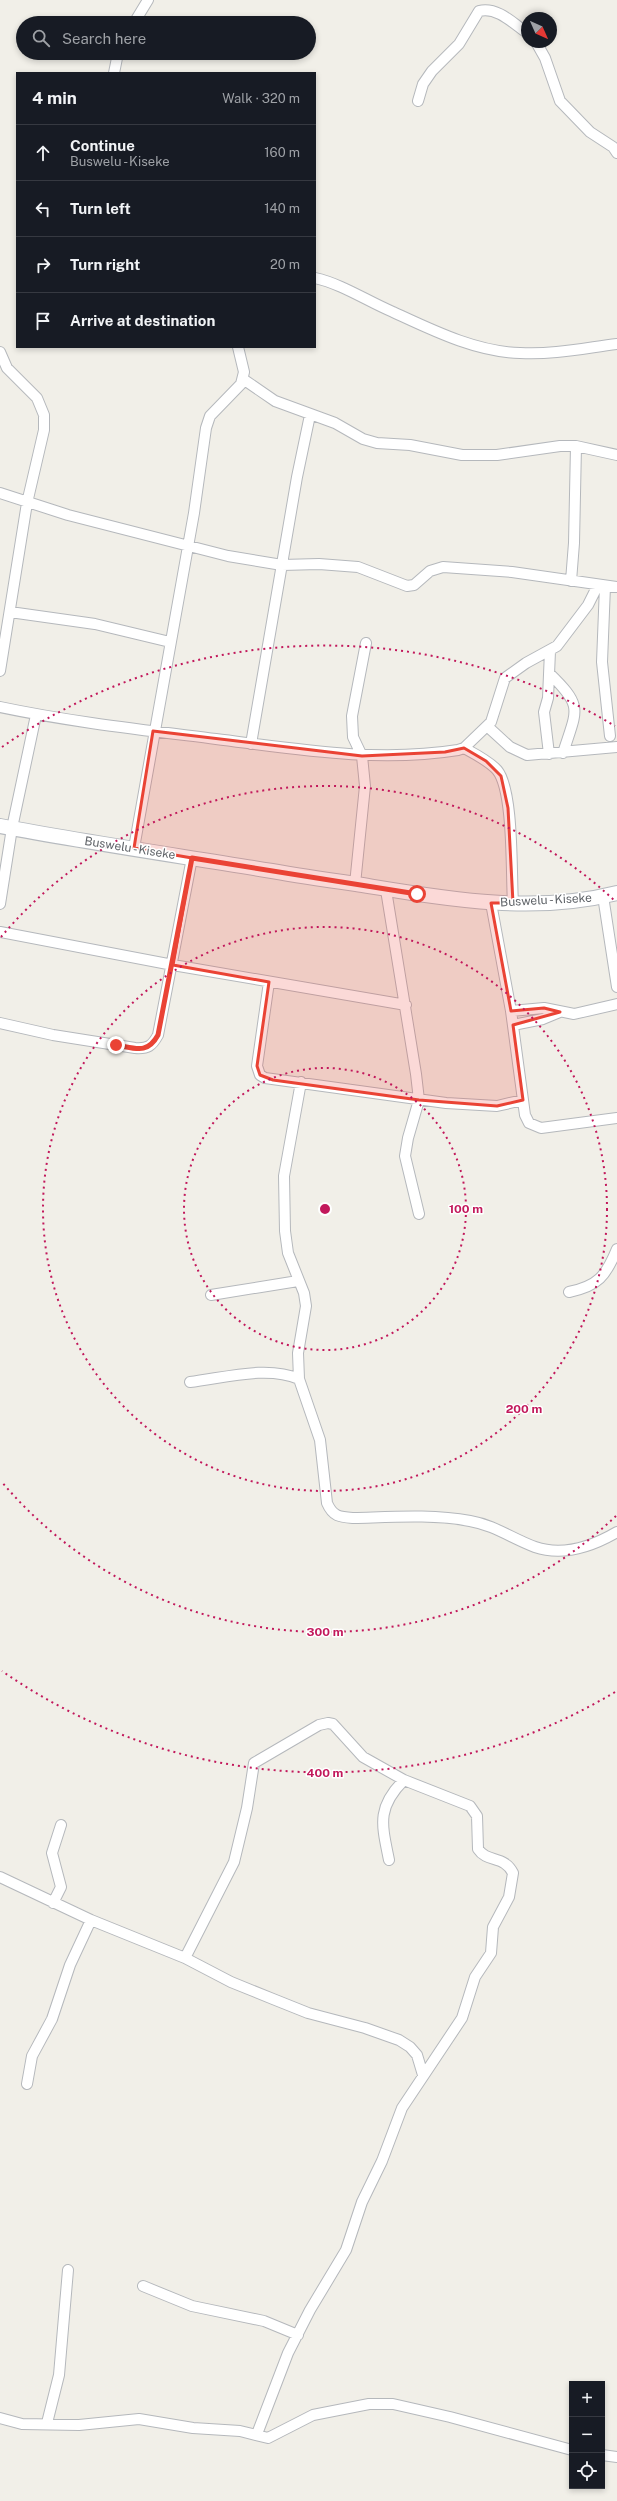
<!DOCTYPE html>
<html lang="en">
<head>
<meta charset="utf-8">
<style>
	:root { --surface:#171b24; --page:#20242c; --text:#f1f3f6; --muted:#9ea1a6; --line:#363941 }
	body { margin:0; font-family:"Public Sans",sans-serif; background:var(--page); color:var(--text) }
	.controls { position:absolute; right:12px; bottom:12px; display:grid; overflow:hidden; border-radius:0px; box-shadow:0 2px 6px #0003 }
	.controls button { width:36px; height:36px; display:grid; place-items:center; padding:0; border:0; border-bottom:1px solid var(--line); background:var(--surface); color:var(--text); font:20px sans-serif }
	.compass { position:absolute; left:521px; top:12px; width:36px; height:36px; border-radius:50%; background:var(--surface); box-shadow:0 2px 6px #0003; rotate:135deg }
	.stop { position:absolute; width:12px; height:12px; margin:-9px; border:3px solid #ea4335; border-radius:50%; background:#fff }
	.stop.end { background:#ea4335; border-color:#fff; box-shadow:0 1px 4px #0008 }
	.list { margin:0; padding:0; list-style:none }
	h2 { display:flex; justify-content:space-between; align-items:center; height:52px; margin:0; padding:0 16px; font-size:17px }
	h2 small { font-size:13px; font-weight:400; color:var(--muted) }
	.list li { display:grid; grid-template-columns:26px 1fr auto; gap:12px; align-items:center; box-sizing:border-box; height:56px; padding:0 16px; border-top:1px solid var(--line) }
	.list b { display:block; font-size:15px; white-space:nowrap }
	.list p { margin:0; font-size:13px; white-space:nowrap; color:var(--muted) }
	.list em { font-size:13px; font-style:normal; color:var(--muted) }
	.icon { flex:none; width:22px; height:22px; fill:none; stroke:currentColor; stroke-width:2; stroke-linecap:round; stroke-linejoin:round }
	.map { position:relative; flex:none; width:617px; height:2501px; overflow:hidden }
	.search { position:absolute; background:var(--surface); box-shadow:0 2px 6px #0003; left:16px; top:16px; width:300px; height:44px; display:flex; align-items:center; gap:10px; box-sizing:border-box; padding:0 14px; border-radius:22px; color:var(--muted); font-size:15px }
	.panel { position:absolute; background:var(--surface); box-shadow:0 2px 6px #0003; left:16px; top:72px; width:300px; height:276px; border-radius:0px }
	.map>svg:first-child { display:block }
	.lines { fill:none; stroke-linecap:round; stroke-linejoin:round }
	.street-casing { stroke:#b5b8bc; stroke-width:12 }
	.secondary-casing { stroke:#b6babf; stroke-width:16 }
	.street { stroke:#fff; stroke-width:10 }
	.secondary { stroke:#fff; stroke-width:14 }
	.route { stroke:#ea4335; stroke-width:5 }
	.marked { fill:#ea4335; fill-opacity:0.2; stroke:#ea4335; stroke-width:3; stroke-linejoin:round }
	.ring { fill:none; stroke:#c2185b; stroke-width:2; stroke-dasharray:2 4 }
	.labels { text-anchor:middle; stroke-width:3; stroke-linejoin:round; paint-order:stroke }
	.street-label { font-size:12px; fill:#5f6368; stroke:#fff }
	.centre { fill:#c2185b; stroke:#fff; stroke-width:2 }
	.ring-label { font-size:12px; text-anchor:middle; font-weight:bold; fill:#c2185b; stroke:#fff; stroke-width:3; stroke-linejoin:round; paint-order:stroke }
</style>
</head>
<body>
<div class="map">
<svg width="617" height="2501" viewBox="0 0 617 2501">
	<rect width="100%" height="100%" fill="#f1efe8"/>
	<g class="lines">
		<g class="street-casing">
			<path id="street" d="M134 23 148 0
				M536 42 545 58 560 101 590 132 613 147 617 153
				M114 73 118 53
				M418 101 423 84 432 71 459 44 479 11C497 6 514 24 527 33
				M315 278C342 284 367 301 393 312 432 330 476 352 520 353 552 355 585 348 617 344
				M0 352 7 368 37 398 44 415V430L27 503 0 671
				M243 379 275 401 335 423 363 439 377 443 410 445 462 455H497L560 446H576L617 455
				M0 493 68 515 228 556 282 565 319 564 358 567 407 586 414 585 430 571 443 567 512 572 617 587
				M571 581 574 543 576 446
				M605 586 602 662 610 736
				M10 612 95 624 170 642
				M549 673C584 707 577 709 563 753
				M0 707C71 722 144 730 216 739 296 749 377 763 458 750L464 748 491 722 505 678 526 663 557 646 588 605 598 585
				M487 726 510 747 527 755 617 747
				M251 744 297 477 310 415
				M464 748C475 754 489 761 497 770 514 790 511 874 513 903
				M549 754 544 712 548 698 550 651
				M134 848 194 513 206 428 210 416 241 384 244 372 238 347
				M355 884 365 786 362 756 353 737 352 716 366 643
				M386 890 416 1074 419 1100 408 1138 405 1156 419 1214
				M603 896 617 987
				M491 903 511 1011 525 1115 529 1123 541 1128 617 1118
				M0 904 12 828 36 715
				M0 932 173 965 406 1005
				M269 982 257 1066 260 1075 265 1078 446 1103 497 1106 523 1100
				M511 1011 544 1008 574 1014 617 1004
				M0 1023 53 1035 135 1048C148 1049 152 1046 158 1035L192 858
				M513 1025 543 1019 560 1012
				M301 1082 284 1176 285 1231 288 1253 304 1293 306 1306 298 1353 299 1379 320 1440 327 1503C333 1517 340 1517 354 1518 392 1517 433 1514 470 1521 494 1525 513 1539 535 1547 564 1557 593 1546 617 1532
				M569 1292C598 1286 606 1276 617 1249
				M211 1295 298 1281
				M190 1382C224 1378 267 1365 299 1379
				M389 1860C382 1825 376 1808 404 1780
				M0 1877 91 1920 185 1958 231 1982 273 1999 308 2013 365 2028 399 2040 410 2047 417 2055 423 2075
				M53 1903 61 1887 52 1853 61 1825
				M185 1958 234 1862 247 1808 254 1763 319 1725 328 1723 333 1724 363 1757 404 1780 470 1806 477 1816 478 1849C487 1863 504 1855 513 1873L509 1897 493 1927 491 1953 475 1977 462 2018 402 2108 382 2161 362 2202 346 2250 310 2310 288 2353 257 2434
				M27 2084 32 2056 52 2019 70 1965 91 1920
				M143 2286 192 2306 264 2321 298 2335
				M0 2418 22 2424 79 2425 139 2419 193 2428 240 2431 268 2438 313 2415 369 2404H393L450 2417 572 2450
				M47 2423 59 2375 68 2270
				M602 2455 617 2457"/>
		</g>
		<g class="secondary-casing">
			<path id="secondary" d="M0 826C90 843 181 856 272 871 300 876 328 880 356 884 442 898 531 915 617 893"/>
		</g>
		<use href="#street" class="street"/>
		<use href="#secondary" class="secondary"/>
	</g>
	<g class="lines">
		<path class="route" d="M116 1045C135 1048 147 1055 158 1035L192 858 417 894"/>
	</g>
	<path class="marked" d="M153 731 362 756 445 752 464 748 486 761 501 776 508 808 513 903H491L511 1011 544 1008 560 1012 513 1025 523 1100 497 1106 419 1100 273 1080 260 1075 257 1066 269 982 173 965 192 858 134 848Z"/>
	<g class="ring">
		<circle cx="325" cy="1209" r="141"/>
		<circle cx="325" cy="1209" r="282"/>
		<path d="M616 1516A423 423 0 0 1 1 1481M1 937A423 423 0 0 1 616 902"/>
		<path d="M615 1692A564 564 0 0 1 2 1671M2 747A564 564 0 0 1 615 726"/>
	</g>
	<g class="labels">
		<g class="street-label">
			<text transform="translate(130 848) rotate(9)" y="4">Buswelu - Kiseke</text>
			<text transform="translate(546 900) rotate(-3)" y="4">Buswelu - Kiseke</text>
		</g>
	</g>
	<circle cx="325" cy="1209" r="6" class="centre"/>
	<g class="ring-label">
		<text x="466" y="1213">100 m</text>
		<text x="524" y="1413">200 m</text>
		<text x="325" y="1636">300 m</text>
		<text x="325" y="1777">400 m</text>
	</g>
</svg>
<div class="controls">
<button>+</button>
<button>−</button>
<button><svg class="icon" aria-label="locate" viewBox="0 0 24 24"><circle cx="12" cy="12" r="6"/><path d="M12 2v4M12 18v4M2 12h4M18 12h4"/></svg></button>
</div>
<svg class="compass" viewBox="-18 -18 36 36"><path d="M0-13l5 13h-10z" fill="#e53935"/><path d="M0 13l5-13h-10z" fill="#9ea1a6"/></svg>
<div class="stop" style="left:417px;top:894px"></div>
<div class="stop end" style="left:116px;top:1045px"></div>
<div class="search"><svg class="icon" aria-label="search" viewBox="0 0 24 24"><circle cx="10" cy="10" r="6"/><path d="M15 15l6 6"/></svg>Search here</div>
<section class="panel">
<h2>4 min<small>Walk · 320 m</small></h2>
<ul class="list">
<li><svg class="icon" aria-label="ahead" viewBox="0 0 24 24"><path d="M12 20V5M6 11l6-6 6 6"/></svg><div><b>Continue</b><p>Buswelu - Kiseke</p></div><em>160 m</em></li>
<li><svg class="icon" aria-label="left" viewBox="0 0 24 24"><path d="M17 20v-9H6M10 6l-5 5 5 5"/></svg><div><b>Turn left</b></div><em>140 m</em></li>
<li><svg class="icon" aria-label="right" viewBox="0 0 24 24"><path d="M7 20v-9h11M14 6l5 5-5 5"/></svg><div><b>Turn right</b></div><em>20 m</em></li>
<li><svg class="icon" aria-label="arrive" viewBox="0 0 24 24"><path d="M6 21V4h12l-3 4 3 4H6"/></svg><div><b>Arrive at destination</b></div></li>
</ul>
</section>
</div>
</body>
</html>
